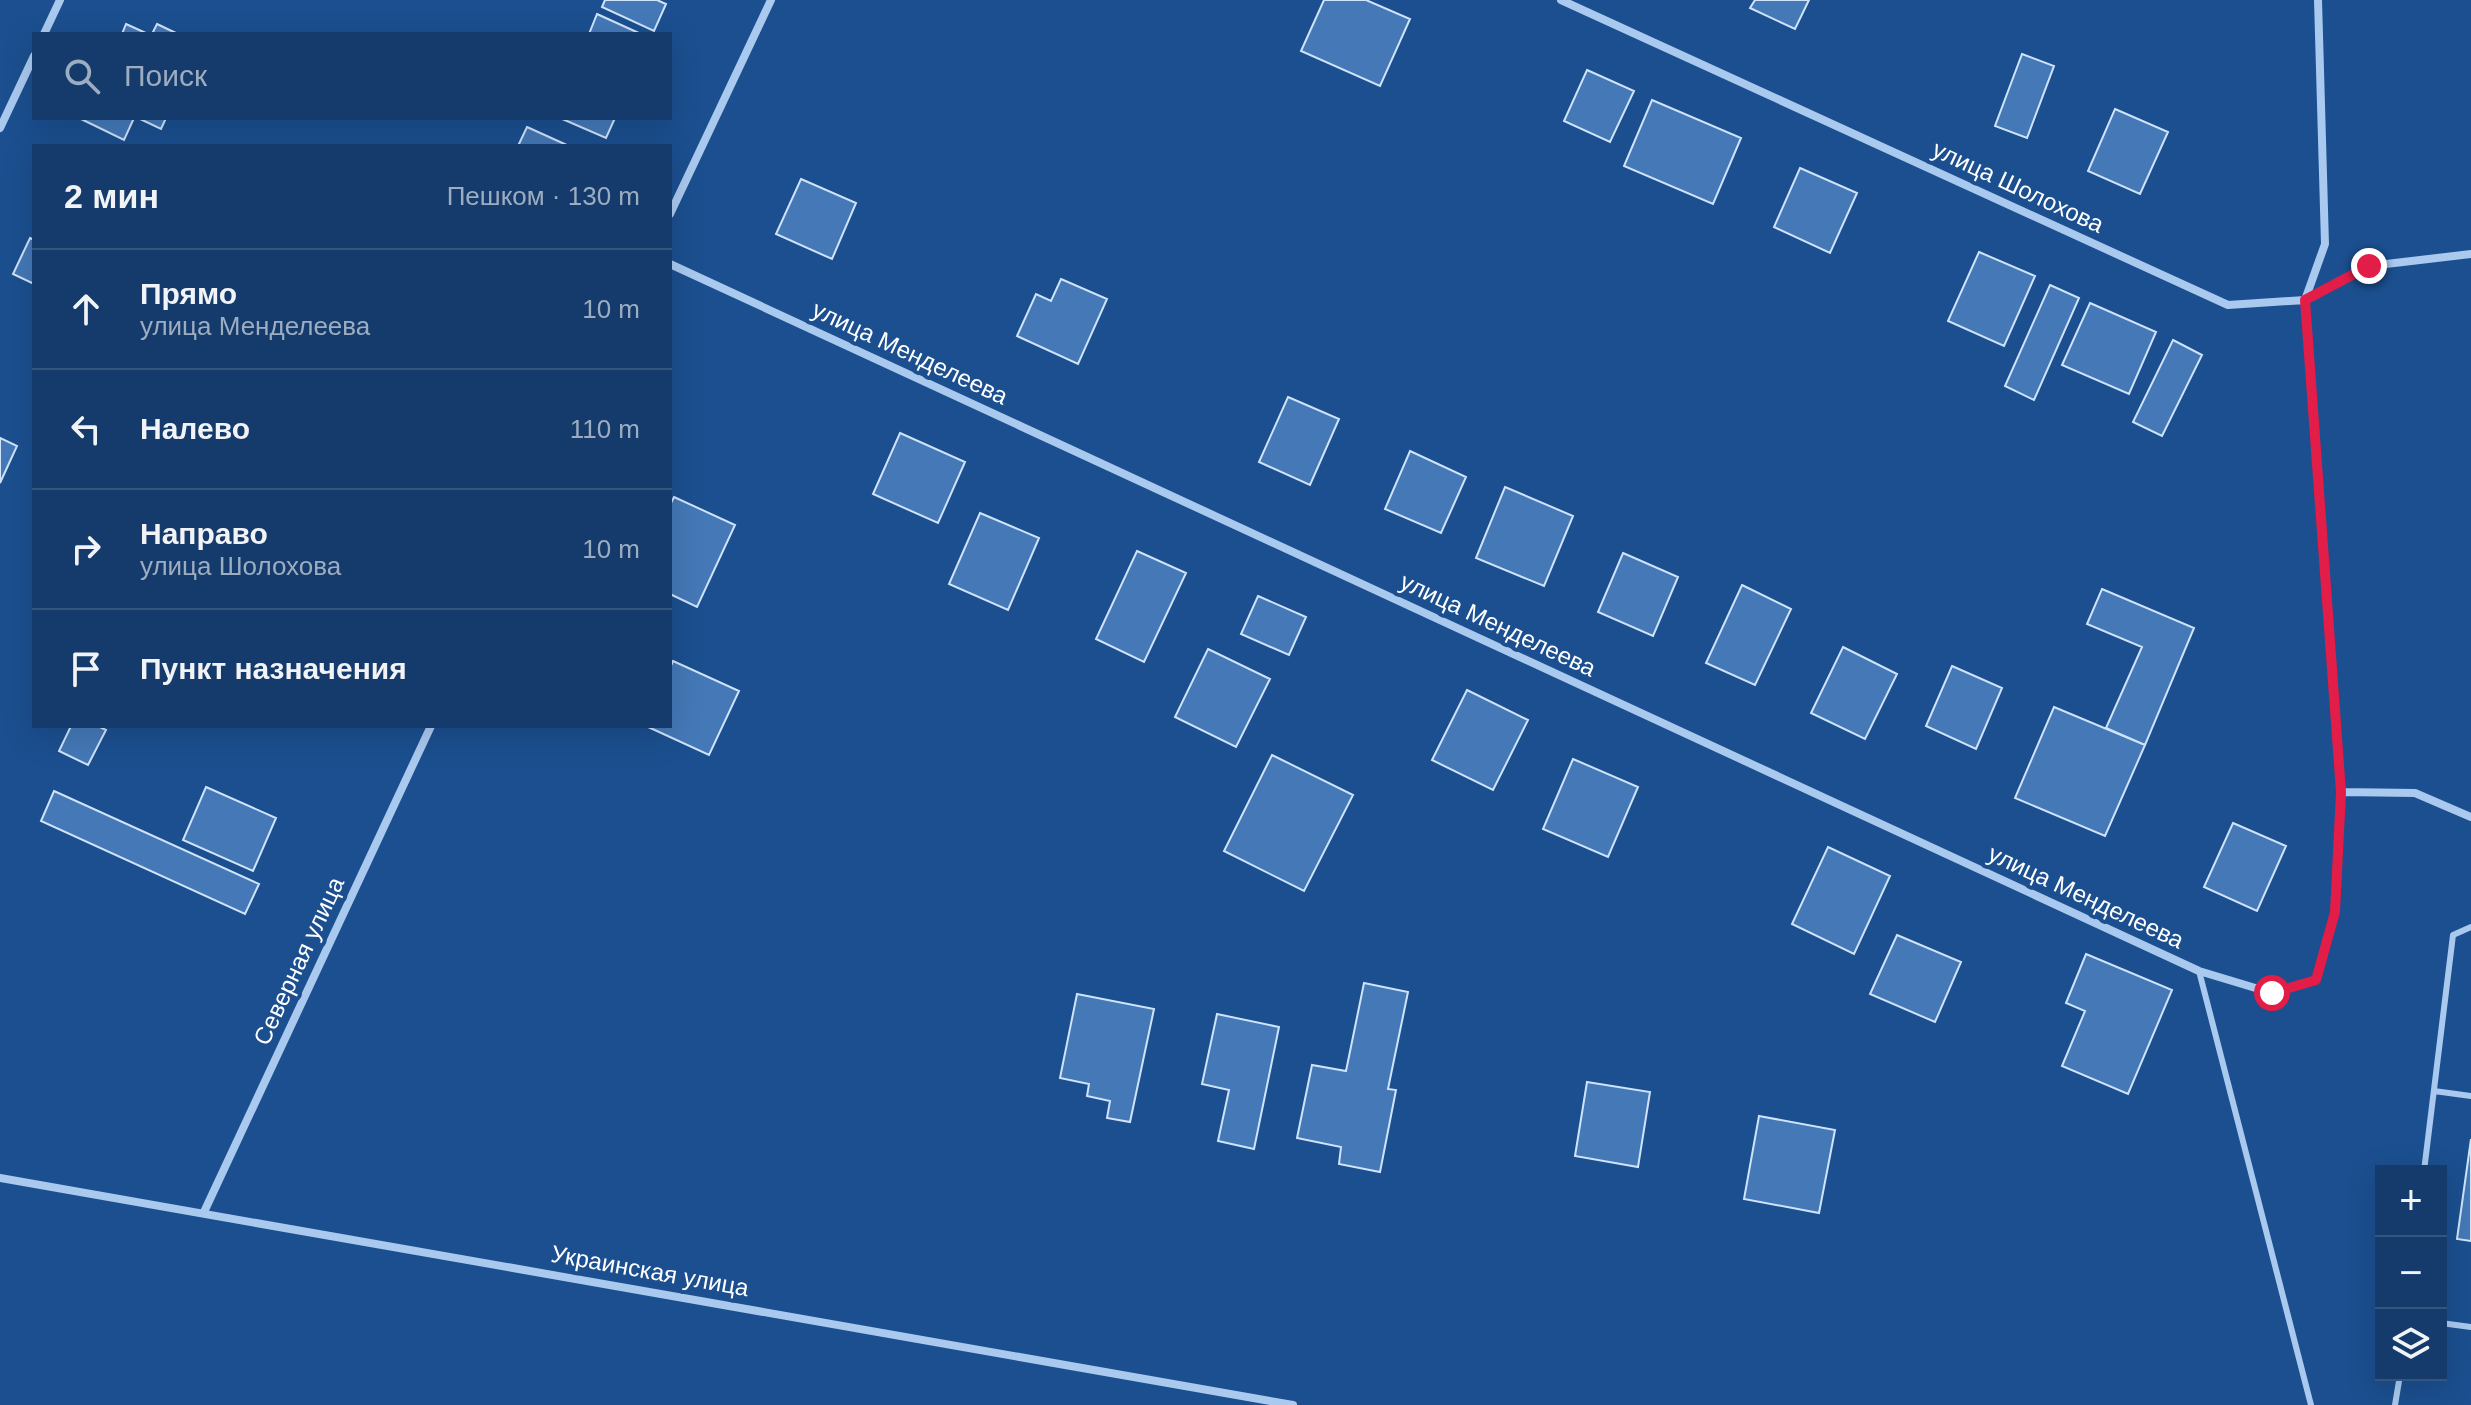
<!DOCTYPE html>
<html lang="ru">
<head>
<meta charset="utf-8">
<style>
	:root { --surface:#143b6b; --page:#214673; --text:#f1f3f6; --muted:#9dadc1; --line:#33557e }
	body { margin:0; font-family:Arial,sans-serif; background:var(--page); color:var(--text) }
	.controls { position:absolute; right:24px; bottom:24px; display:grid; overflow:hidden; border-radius:0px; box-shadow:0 8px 32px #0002 }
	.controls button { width:72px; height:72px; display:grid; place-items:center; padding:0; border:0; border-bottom:2px solid var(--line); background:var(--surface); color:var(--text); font:40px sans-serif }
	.stop { position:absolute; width:24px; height:24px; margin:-18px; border:6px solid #e11d48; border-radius:50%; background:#fff }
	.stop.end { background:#e11d48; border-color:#fff; box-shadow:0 2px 8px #0008 }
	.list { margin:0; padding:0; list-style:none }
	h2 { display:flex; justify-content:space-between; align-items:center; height:104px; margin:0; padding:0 32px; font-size:34px }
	h2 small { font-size:26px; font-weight:400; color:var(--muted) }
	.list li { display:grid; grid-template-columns:52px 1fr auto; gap:24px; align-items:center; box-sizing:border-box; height:120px; padding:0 32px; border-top:2px solid var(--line) }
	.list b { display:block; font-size:30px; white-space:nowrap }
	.list p { margin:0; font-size:26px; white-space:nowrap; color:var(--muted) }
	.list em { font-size:26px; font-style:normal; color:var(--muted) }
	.icon { flex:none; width:44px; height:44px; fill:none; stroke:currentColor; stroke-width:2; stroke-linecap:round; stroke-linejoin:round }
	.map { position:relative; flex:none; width:2471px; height:1405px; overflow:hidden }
	.search { position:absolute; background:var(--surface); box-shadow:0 8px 32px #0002; left:32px; top:32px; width:640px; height:88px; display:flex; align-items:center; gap:20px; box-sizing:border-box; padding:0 28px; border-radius:0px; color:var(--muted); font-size:30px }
	.panel { position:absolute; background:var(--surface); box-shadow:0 8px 32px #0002; left:32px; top:144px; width:640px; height:584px; border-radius:0px }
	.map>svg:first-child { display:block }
	.building { fill:#4478b7; stroke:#cfe3fa; stroke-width:2 }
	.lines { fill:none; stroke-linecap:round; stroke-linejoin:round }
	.lane { stroke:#a9c9ee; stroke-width:6 }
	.street { stroke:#a9c9ee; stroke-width:8 }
	.route { stroke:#e11d48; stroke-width:10 }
	.labels { text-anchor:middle; stroke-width:8; stroke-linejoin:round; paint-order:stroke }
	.street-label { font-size:24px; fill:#fff; stroke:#1b4f8f }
</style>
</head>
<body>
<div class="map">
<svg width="2471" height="1405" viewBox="0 0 2471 1405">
	<rect width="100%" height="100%" fill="#1b4f8f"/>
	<path class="building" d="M605 0H657L666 4 654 31 602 7Z
		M1324 0H1366L1410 19 1380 86 1301 51Z
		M1755 0H1809L1795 29 1750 8Z
		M597 14 641 34H589Z
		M126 24 148 34H122Z
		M157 24 178 34H152Z
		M2022 54 2054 66 2027 138 1995 126Z
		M1587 70 1634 91 1610 142 1564 121Z
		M1652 100 1741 138 1713 204 1624 166Z
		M2115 109 2168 132 2140 194 2088 171Z
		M79 118H134L124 140Z
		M138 118H166L161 129Z
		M560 118H615L606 138Z
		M527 127 569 146H518Z
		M1800 168 1857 193 1830 253 1774 227Z
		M801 179 856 203 832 259 776 234Z
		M30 238 34 240V284L13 274Z
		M1979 252 2035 276 2004 346 1948 321Z
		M1061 279 1107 299 1078 364 1017 336 1036 294 1051 301Z
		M2050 285 2079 298 2034 400 2005 386Z
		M2090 303 2156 332 2129 394 2062 365Z
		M2173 340 2202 355 2162 436 2133 422Z
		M1288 397 1339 419 1310 485 1259 462Z
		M900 433 965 462 938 523 873 494Z
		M0 438 17 446 0 483Z
		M1410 451 1466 477 1441 533 1385 509Z
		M1505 487 1573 516 1544 586 1476 558Z
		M674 497 735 525 697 607 670 594V505Z
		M980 513 1039 538 1008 610 949 584Z
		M1137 551 1186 573 1144 662 1096 639Z
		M1623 553 1678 577 1653 636 1598 612Z
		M1742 585 1791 609 1755 685 1706 663Z
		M2102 589 2194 628 2145 745 2106 728 2142 647 2087 624Z
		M1258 596 1306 617 1289 655 1241 634Z
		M1843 647 1897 674 1865 739 1811 713Z
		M1208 649 1270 679 1236 747 1175 717Z
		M673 661 739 691 709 755 646 726H670V668Z
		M1952 666 2002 688 1976 749 1926 726Z
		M1467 690 1528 720 1493 790 1432 760Z
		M2054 707 2145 745 2105 836 2015 798Z
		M71 726H98L106 730 88 765 59 751Z
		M1272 755 1353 795 1304 891 1224 851Z
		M1573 759 1638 787 1608 857 1543 829Z
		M206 787 276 818 253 871 183 840Z
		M54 791 259 884 245 914 41 821Z
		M2233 823 2286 846 2257 911 2204 887Z
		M1828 847 1890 876 1854 954 1792 924Z
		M1897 935 1961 962 1935 1022 1870 994Z
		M2086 954 2172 990 2128 1094 2062 1066 2085 1011 2066 1003Z
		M1364 983 1408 992 1388 1089 1396 1090 1380 1172 1339 1164 1341 1147 1297 1138 1312 1065 1346 1071Z
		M1077 994 1154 1009 1130 1122 1107 1118 1110 1101 1087 1096 1089 1084 1060 1078Z
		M1217 1014 1279 1027 1254 1149 1218 1141 1229 1090 1202 1084Z
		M1587 1082 1650 1092 1638 1167 1575 1156Z
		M1759 1116 1835 1130 1819 1213 1744 1199Z
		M2471 1139V1241L2457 1239Z"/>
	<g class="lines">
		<path class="lane" d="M2199 971 2311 1405
			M2434 1091 2471 1096
			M2424 1171 2453 935 2471 927
			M2441 1323 2471 1327
			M2395 1405 2400 1375"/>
		<path class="street" d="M1561 0 2228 305 2305 300 2369 266 2471 254
			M44 34 60 0
			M0 128 34 56
			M670 214 771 0
			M670 264 2199 971 2272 993 2316 980 2335 912 2341 792 2305 300 2325 244 2318 0
			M2341 792 2415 793 2471 817
			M0 1178 1293 1405
			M204 1212 431 726"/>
	</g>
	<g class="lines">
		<path class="route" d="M2272 993 2316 980 2335 912 2341 792 2305 300 2369 266"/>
	</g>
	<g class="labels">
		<g class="street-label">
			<text transform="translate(2018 187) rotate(25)" y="8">улица Шолохова</text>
			<text transform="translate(910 353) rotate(25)" y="8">улица Менделеева</text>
			<text transform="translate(1498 625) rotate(25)" y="8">улица Менделеева</text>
			<text transform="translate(2086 897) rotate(25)" y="8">улица Менделеева</text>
			<text transform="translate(299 961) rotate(-65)" y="8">Северная улица</text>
			<text transform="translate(650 1271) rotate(10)" y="8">Украинская улица</text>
		</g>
	</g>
</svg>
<div class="controls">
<button>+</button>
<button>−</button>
<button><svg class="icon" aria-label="layers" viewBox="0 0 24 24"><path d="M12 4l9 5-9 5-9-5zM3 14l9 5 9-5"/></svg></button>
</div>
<div class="stop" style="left:2272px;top:993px"></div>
<div class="stop end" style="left:2369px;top:266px"></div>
<div class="search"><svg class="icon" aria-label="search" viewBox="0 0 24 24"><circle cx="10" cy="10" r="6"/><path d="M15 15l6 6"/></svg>Поиск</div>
<section class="panel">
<h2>2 мин<small>Пешком · 130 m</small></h2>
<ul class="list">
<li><svg class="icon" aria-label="ahead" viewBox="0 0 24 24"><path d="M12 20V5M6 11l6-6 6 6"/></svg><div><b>Прямо</b><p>улица Менделеева</p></div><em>10 m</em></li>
<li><svg class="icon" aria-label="left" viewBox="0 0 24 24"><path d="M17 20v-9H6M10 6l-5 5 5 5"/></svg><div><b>Налево</b></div><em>110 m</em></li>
<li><svg class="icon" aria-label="right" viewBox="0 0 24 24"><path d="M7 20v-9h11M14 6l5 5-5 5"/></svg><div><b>Направо</b><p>улица Шолохова</p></div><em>10 m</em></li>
<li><svg class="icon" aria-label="arrive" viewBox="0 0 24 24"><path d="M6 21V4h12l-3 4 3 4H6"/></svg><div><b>Пункт назначения</b></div></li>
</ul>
</section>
</div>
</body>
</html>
